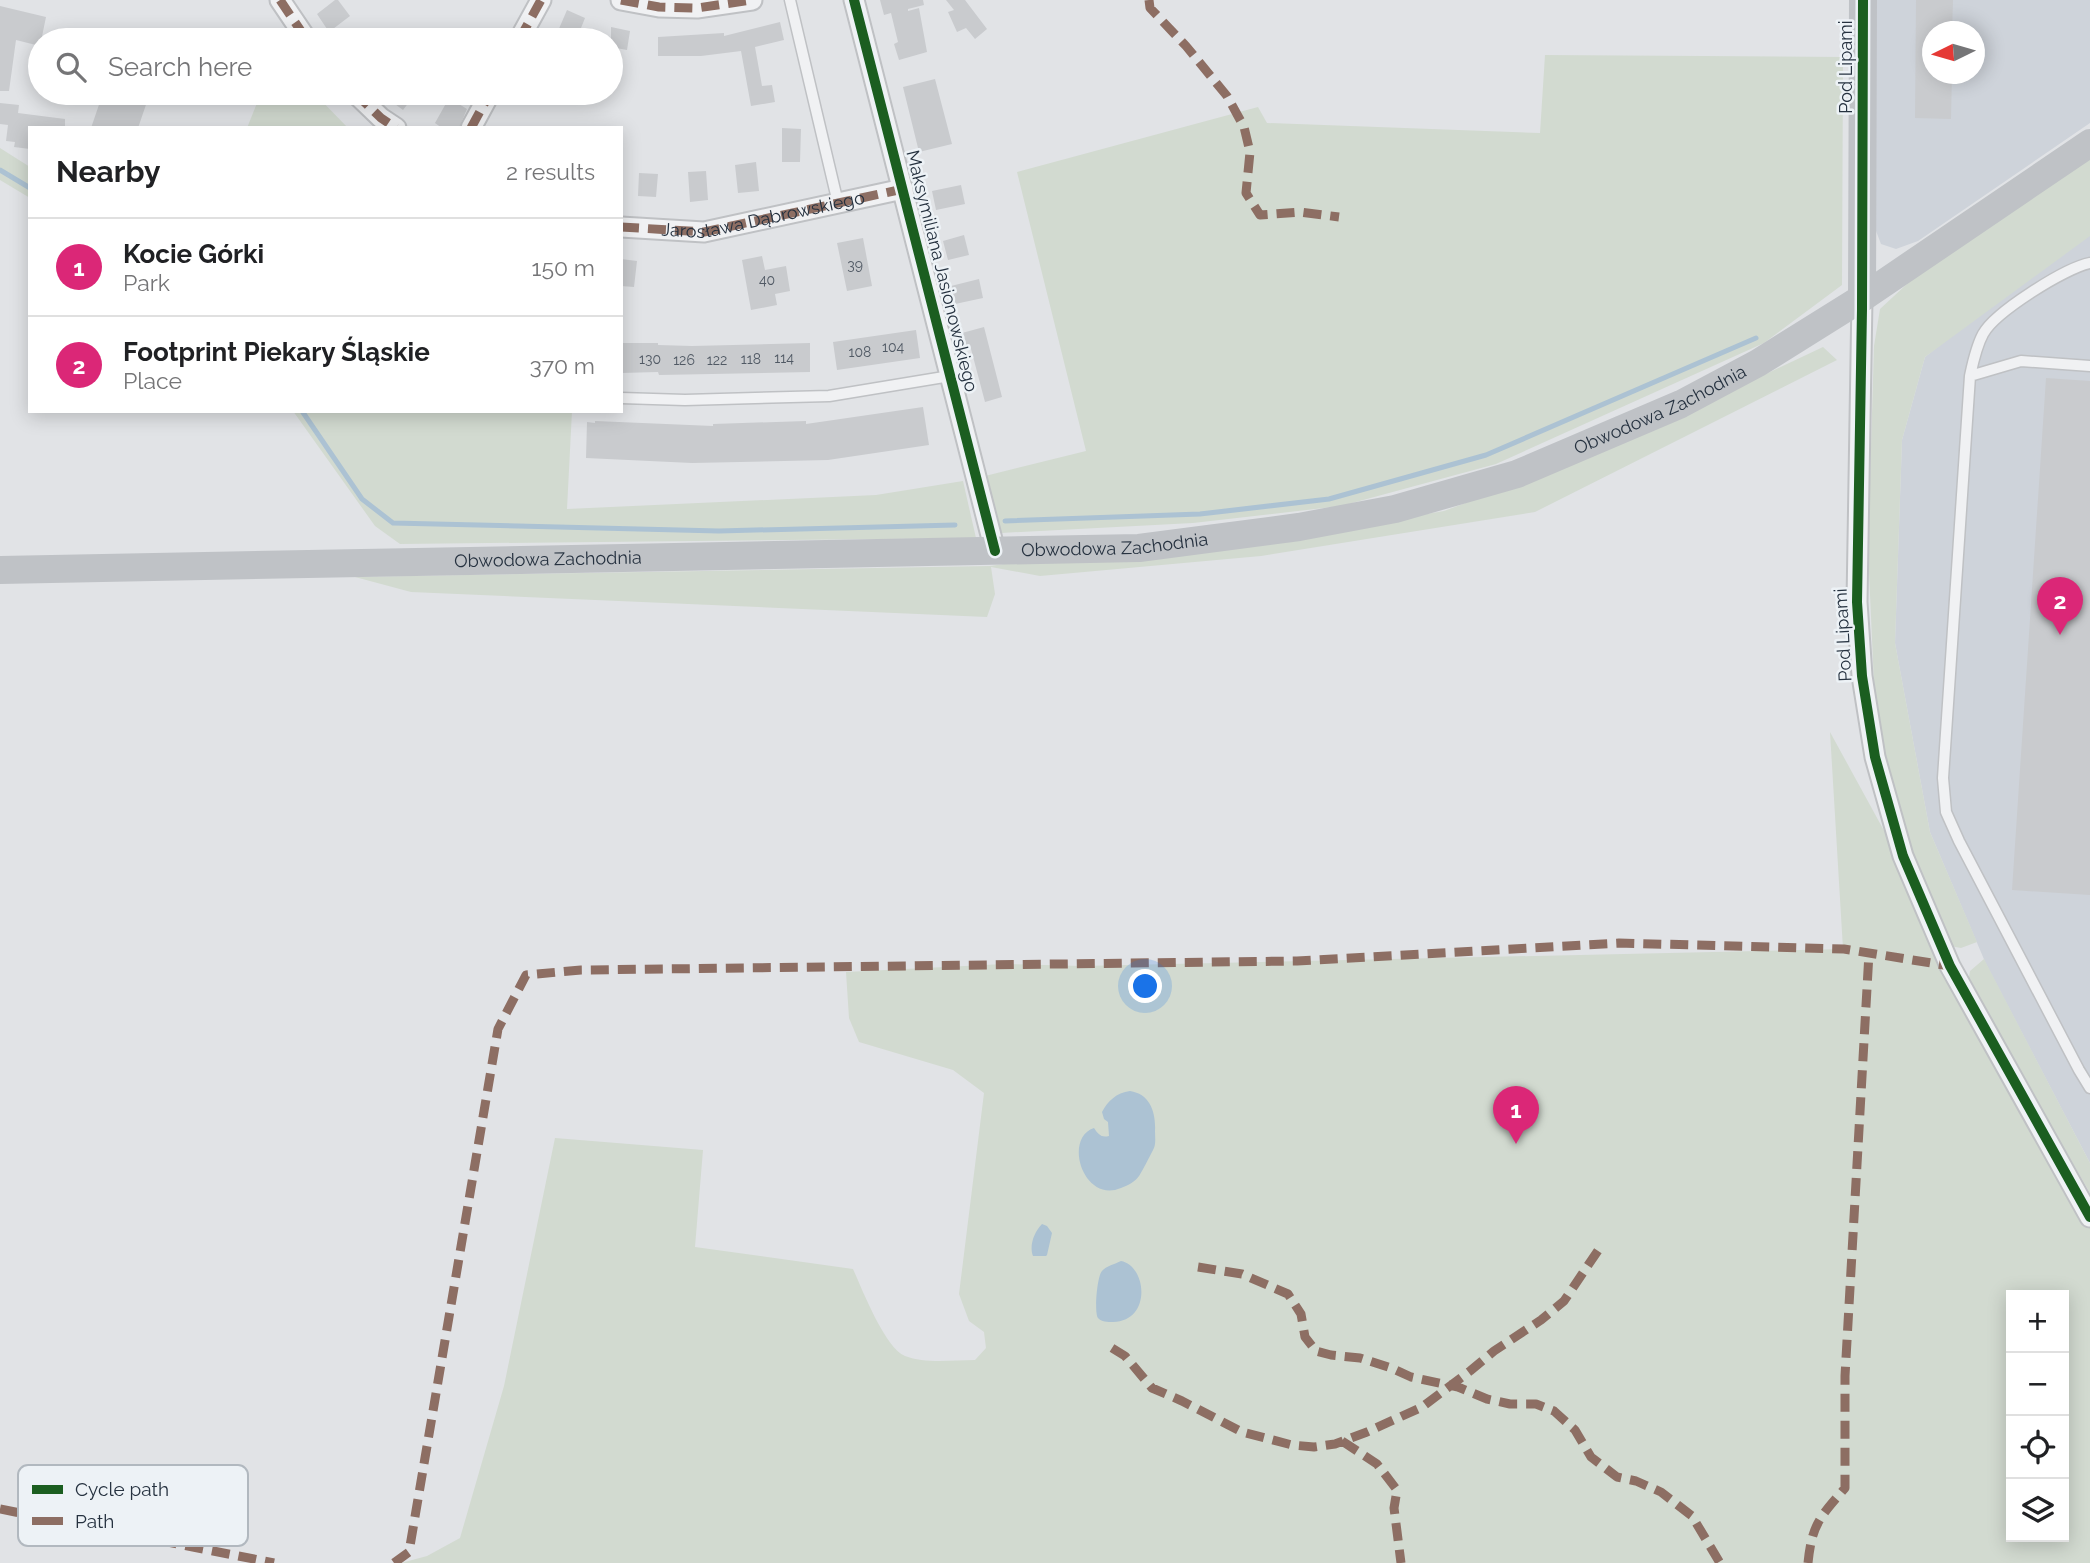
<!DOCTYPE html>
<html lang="en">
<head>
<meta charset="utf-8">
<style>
	:root { --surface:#fff; --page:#f2f2f2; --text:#202124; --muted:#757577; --line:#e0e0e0; --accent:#db2777 }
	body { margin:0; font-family:Raleway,sans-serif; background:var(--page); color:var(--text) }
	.controls { position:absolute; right:21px; bottom:21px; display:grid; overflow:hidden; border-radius:0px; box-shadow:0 4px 18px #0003 }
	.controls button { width:63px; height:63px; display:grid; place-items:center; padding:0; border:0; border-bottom:2px solid var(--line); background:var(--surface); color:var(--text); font:35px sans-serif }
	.compass { position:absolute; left:1922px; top:21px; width:63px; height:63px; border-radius:50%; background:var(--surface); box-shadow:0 4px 18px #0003; rotate:265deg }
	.you { position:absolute; left:1146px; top:987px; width:24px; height:24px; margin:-18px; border:5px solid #fff; border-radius:50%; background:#1a73e8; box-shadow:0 0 0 10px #1a73e833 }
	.badge { display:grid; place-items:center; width:46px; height:46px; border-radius:50%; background:var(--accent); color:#fff; font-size:23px; font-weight:700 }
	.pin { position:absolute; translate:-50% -58px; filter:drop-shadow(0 2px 4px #0008) }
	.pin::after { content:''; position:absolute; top:37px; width:24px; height:21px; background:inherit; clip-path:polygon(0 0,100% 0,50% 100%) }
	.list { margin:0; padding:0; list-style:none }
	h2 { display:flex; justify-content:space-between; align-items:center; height:91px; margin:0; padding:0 28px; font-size:30px }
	h2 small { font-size:23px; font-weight:400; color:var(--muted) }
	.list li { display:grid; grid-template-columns:46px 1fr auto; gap:21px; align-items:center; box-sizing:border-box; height:98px; padding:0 28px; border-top:2px solid var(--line) }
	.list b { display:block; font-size:26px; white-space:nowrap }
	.list p { margin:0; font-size:23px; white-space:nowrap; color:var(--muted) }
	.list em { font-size:23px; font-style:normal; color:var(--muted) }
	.icon { flex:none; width:38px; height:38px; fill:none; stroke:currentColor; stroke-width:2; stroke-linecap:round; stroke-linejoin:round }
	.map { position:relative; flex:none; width:2090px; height:1563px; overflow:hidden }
	.search { position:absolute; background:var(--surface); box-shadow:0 4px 18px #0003; left:28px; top:28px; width:595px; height:77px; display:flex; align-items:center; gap:18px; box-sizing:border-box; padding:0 24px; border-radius:38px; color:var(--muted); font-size:26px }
	.panel { position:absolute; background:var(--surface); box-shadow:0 4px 18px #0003; left:28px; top:126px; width:595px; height:287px; border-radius:0px }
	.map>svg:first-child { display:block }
	.built { fill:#ced3da; fill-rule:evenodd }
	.green { fill:#d2dad0; fill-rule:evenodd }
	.water { fill:#acc2d3 }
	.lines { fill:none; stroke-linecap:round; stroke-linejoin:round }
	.stream { stroke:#acc2d3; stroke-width:5 }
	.building { fill:#c9cbce }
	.lane-casing { stroke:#bfc1c4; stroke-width:13 }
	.street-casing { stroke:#bfc1c4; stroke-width:23 }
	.lane { stroke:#f0f1f3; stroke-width:10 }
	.street { stroke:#f0f1f3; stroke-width:19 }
	.secondary { stroke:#bfc2c6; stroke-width:28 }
	.quiet { stroke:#8d6e63; stroke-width:9; stroke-dasharray:18 9; stroke-linecap:butt }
	.cycleway-casing { stroke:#edf2f6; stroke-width:15 }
	.cycleway { stroke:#1b5e20; stroke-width:10 }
	.labels { text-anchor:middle; stroke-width:5; stroke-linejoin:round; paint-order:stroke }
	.number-label { font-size:14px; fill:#505964 }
	.street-label { font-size:18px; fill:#263240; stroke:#edf2f6 }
	.key { fill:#edf2f6; stroke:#b1b8bf; stroke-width:2 }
	.key-label { font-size:19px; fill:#263240 }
</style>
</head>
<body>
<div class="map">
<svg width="2090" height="1563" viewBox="0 0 2090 1563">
	<rect width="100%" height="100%" fill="#e1e3e6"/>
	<path class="built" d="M1876 0H2090V123L1918 241 1896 249 1881 244 1873 223ZM1932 32H1974V74H1932Z
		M2090 230V1163L1986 964 1930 832 1895 643 1902 440 1925 357 2038 267Z"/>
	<path class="green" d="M1545 55 1843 57 1842 285 1764 343 1496 464 1341 506 1193 523 1001 533 985 476 1086 451 1017 172 1258 107 1267 123 1540 133Z
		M261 93H314L348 128H247Z
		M0 148 30 167V198L0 180Z
		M2090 158V236L1925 357 1902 440 1895 643 1930 832 1977 942 1961 948 1950 946 1915 861 1889 774 1875 706 1868 550 1874 346 1880 309 1922 270Z
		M1823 347 1837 360 1535 512 1261 556 1040 576 991 567 995 594 987 617 411 592 355 577 990 566 1033 560 1205 552 1444 511 1595 455Z
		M293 411H572L567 509 876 495 963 481 976 538 400 544 375 526Z
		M1830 732 1968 984 1970 971 1984 959 2090 1163V1193L1973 991 2090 1208V1563H401L427 1556 460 1538 504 1386 555 1138 703 1150 695 1247 853 1269C862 1289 885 1348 905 1356 925 1364 953 1360 975 1360L986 1348 984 1332 969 1321 959 1294 984 1093 953 1070 859 1042 849 1018 846 972 1004 964 1082 966 1843 949ZM2011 1295H2064V1537H2011Z"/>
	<path class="water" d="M1130 1091C1150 1094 1156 1112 1155 1131 1155 1136 1156 1143 1154 1148 1153 1150 1141 1174 1139 1176 1136 1181 1127 1186 1121 1188 1083 1204 1063 1138 1094 1128 1098 1134 1101 1138 1109 1136L1108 1122 1104 1119 1102 1112C1108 1101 1116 1093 1130 1091Z
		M1042 1224 1047 1226 1052 1233 1047 1255 1046 1256H1033C1029 1246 1034 1232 1042 1224Z
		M1121 1261C1147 1266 1152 1321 1113 1322 1108 1322 1101 1322 1098 1318 1094 1313 1097 1276 1102 1271 1106 1266 1115 1264 1121 1261Z"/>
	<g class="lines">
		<path class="stream" d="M0 170 30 188
			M302 411 362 499 393 523 719 531 955 525
			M1005 521 1200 514 1329 499 1486 455 1756 338"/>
	</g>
	<path class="building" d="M335 0H338L350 16 329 32 317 14Z
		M880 0H923L924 5 908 9V11L919 8 927 52 899 60 894 44 898 42 891 13 884 15Z
		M946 0H965L987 29 975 39 966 28 957 32 948 12 954 10Z
		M1916 0H1953L1952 32H1933V74H1952L1951 119 1915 118Z
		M0 6 46 17 40 46 16 40 9 91H0Z
		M567 10 585 18 577 38 558 31Z
		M780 22 784 40 755 47 762 86 772 85 775 102 751 106 741 51 701 56H658V37L724 33V36Z
		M611 27 630 31 627 50 611 47Z
		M935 79 952 144 919 152 903 87Z
		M103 93H150L138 128H91Z
		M380 93H416L403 110Z
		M449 98 467 109 459 128H442L435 123Z
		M0 103 19 105 18 113 65 119V128H30V149L14 147 15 142 6 141 8 125 0 124Z
		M782 128 801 129 800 162H782Z
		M756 162 759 191 738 193 735 165Z
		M706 171 708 200 690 202 688 172Z
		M639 173 658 174 656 197 638 196Z
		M961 185 965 204 936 210 932 191Z
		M964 235 969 255 948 260 943 241Z
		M863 238 872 286 847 291 837 243Z
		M762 256 765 270 786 266 790 291 775 294 777 305 751 310 742 260Z
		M621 259 637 261 634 287 621 286Z
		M979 279 983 298 955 304 951 286Z
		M984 327 1002 397 985 402 971 349 967 350 962 333Z
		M916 330 920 358 837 370 833 342Z
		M621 343H658V345L692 346 810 343V372L659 375 658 372 621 373Z
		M2046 378 2090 381V895L2012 890Z
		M923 407 929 445 828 460 692 463 586 458 587 422 595 423V421L713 426V424L806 421V424Z"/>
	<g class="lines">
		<g class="lane-casing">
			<path id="lane" d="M790 0 838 203
				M2090 263C2065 268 1995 312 1983 334 1976 347 1973 362 1970 376L1943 778 1946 812 1959 841 2079 1070 2090 1088
				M1970 376 2021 361 2090 366
				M621 398 685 400 829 396 950 376"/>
		</g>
		<g class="street-casing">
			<g id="street">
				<path d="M280 0 307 40"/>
				<path d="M621 0 659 7 697 8 752 0"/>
				<path d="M854 0 995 551"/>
				<path d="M519 40 541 0"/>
				<path d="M355 93 381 118 396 128"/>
				<path d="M471 128 490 93"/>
				<path id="s1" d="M621 227 704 232 903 189"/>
				<path d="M1862 298 1857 602 1862 676 1875 757 1903 856 1950 966 2090 1217"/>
			</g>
		</g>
		<use href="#lane" class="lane"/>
		<use href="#street" class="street"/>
		<g class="secondary">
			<path d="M1862 298 1863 0"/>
			<path id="s2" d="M0 570 1139 548 1299 527 1395 509 1517 474 1681 404 1758 363 1862 298 2090 143"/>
		</g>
		<path class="quiet" d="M280 0 307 40
			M621 0 659 7 697 8 752 0
			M1149 0 1150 8 1186 46 1227 96 1244 127 1250 152 1246 193 1260 215 1300 212 1339 217
			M519 40 541 0
			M355 93 381 118 396 128
			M471 128 490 93
			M621 227 704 232 903 189
			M1198 1267 1242 1274 1288 1294 1301 1314 1305 1337 1316 1351 1331 1355 1360 1358 1391 1368 1411 1377 1458 1387 1487 1399 1510 1404H1536L1554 1411 1575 1430 1591 1457 1617 1477 1636 1481 1661 1492 1692 1516 1720 1563
			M1112 1348 1125 1356 1152 1388 1182 1401 1242 1432 1292 1445 1314 1447 1335 1444 1367 1432 1422 1407 1470 1371 1494 1351 1541 1320 1564 1301 1599 1249
			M1342 1441 1377 1464 1397 1490 1394 1508 1401 1563
			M0 1509 274 1563
			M394 1563 409 1552 498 1029 526 975 581 970 1297 961 1619 943 1844 949 1950 966
			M1808 1563C1812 1524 1820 1517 1845 1488V1376L1869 953"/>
		<g class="cycleway-casing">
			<path id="cycleway" d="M854 0 995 551
				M1863 0 1862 309 1857 602 1862 676 1875 757 1903 856 1950 966 2090 1217"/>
		</g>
		<use href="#cycleway" class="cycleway"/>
	</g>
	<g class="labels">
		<g class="number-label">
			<text x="855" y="270">39</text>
			<text x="767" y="285">40</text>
			<text x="893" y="352">104</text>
			<text x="860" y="357">108</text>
			<text x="784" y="363">114</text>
			<text x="650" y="364">130</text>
			<text x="751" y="364">118</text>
			<text x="684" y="365">126</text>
			<text x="717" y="365">122</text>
		</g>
		<g class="street-label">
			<text transform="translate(1846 67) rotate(-90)" y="6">Pod Lipami</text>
			<text dy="6" stroke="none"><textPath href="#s1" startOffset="144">Jarosława Dąbrowskiego</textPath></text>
			<text transform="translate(942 271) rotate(76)" y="6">Maksymiliana Jasionowskiego</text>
			<text dy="6" stroke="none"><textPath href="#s2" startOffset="1682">Obwodowa Zachodnia</textPath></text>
			<text dy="6" stroke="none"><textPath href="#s2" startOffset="1115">Obwodowa Zachodnia</textPath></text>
			<text dy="6" stroke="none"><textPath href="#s2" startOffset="548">Obwodowa Zachodnia</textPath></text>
			<text transform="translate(1843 635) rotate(-93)" y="6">Pod Lipami</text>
		</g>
	</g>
	<rect x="18" y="1465" width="230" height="81" rx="10" class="key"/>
	<rect x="32" y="1485" width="31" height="9" fill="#1b5e20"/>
	<rect x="32" y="1517" width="31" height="8" fill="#8d6e63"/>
	<g class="key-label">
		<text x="75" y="1496">Cycle path</text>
		<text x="75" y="1528">Path</text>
	</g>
</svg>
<div class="controls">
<button>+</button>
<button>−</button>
<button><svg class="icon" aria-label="locate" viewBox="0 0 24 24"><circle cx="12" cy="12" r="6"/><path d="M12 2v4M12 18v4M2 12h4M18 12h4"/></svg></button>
<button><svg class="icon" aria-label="layers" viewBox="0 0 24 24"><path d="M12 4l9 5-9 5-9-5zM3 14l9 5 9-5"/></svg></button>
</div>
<svg class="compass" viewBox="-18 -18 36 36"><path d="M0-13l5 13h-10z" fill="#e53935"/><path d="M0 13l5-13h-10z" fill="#757577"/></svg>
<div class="you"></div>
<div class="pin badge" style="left:1516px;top:1144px">1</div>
<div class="pin badge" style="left:2060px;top:635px">2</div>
<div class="search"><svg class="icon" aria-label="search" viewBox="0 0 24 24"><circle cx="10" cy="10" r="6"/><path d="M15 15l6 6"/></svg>Search here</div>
<section class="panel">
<h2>Nearby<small>2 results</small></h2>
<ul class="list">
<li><span class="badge">1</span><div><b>Kocie Górki</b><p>Park</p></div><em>150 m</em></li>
<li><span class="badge">2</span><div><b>Footprint Piekary Śląskie</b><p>Place</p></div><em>370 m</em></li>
</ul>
</section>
</div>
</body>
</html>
